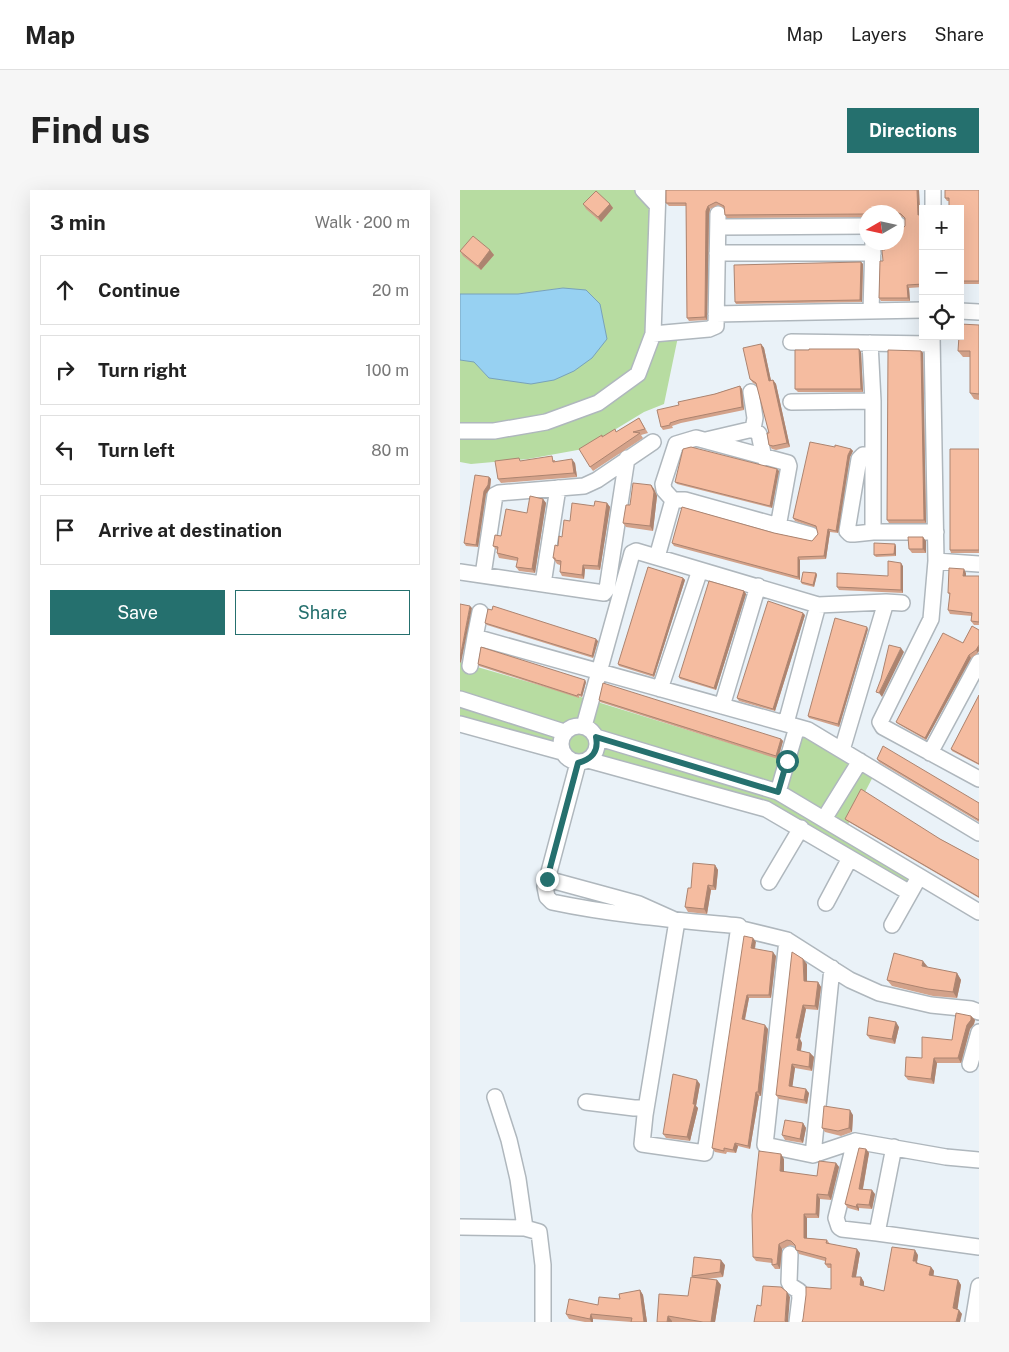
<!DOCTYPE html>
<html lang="en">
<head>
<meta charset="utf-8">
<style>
	:root { --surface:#fff; --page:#f6f6f6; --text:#222; --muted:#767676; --line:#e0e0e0; --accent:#25706e }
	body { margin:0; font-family:"Public Sans",sans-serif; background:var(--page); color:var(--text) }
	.controls { position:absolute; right:15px; top:15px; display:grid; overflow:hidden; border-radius:0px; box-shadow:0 5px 20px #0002 }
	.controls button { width:45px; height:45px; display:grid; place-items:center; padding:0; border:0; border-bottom:1px solid var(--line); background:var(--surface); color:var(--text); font:25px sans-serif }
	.compass { position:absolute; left:399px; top:15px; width:45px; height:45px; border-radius:50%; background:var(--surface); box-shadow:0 5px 20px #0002; rotate:261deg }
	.stop { position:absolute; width:15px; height:15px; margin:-11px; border:4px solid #25706e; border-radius:50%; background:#fff }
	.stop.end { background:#25706e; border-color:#fff; box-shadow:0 1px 5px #0008 }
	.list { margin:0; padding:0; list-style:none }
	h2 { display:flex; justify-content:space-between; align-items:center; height:65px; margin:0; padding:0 20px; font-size:21px }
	h2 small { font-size:16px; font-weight:400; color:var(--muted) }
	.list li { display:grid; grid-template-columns:32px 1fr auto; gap:15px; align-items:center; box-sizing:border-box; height:70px; margin:0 10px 10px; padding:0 10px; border:1px solid var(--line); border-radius:0px }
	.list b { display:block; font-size:19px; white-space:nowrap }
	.list em { font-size:16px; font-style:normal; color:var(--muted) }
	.actions { display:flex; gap:10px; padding:15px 20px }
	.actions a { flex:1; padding:11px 0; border:1px solid var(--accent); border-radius:0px; text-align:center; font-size:18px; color:var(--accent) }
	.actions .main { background:var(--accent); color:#fff }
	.icon { flex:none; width:28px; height:28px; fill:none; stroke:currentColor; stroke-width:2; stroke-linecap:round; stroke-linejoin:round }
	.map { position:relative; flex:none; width:519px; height:1132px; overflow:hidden; border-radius:0px }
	header { display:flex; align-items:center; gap:30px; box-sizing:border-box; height:70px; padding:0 25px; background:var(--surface); border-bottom:1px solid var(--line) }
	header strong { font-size:24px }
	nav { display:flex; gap:28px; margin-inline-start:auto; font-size:18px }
	.intro { display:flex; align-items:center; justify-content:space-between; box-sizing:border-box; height:120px; padding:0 30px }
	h1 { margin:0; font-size:35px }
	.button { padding:12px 22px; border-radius:0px; background:var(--accent); color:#fff; font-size:18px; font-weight:700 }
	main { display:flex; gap:30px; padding:0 30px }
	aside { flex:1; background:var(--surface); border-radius:0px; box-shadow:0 5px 20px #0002 }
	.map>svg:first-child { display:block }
	.green { fill:#b7dca1 }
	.water { fill:#97d1f2; stroke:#78a2ba }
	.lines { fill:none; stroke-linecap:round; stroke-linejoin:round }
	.minor-casing { stroke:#afb7bd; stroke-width:18 }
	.minor { stroke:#fff; stroke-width:15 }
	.wall { fill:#d3a28a }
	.shaded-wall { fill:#ac8470 }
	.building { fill:#f5bca0; stroke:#ac8470 }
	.route { stroke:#25706e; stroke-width:6 }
</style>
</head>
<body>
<header>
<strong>Map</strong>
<nav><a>Map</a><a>Layers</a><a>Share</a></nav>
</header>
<div class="intro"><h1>Find us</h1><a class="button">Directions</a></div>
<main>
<aside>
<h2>3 min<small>Walk · 200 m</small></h2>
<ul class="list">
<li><svg class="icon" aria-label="ahead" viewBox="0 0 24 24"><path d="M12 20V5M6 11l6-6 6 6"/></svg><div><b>Continue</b></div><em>20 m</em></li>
<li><svg class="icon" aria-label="right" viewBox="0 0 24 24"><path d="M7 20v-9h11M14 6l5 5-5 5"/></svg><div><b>Turn right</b></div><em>100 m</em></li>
<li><svg class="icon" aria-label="left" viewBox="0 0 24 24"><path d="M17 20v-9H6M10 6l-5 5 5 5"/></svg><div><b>Turn left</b></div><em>80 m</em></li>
<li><svg class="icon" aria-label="arrive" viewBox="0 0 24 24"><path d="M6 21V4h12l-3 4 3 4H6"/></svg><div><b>Arrive at destination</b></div></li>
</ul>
<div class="actions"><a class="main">Save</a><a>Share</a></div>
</aside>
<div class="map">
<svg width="519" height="1132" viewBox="0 0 519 1132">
	<rect width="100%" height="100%" fill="#eaf2f8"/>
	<path class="green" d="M0 0H183L197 15 193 144 219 142 204 214 184 222 123 259 68 269 11 274 0 272V170L14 171 29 188 103 98 58 104H0Z
		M0 472 131 510 327 571 337 537 416 581 384 642 459 687 454 696 306 619 118 573 108 570 102 562 0 534Z"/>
	<path class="water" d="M103 98 126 100 140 114 147 149 132 168 114 181 94 190 71 194 29 188 14 172 0 170V104H58Z"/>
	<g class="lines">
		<g class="minor-casing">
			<path id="minor" d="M183 0 197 15
				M473 19V0
				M437 35H439
				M258 37 407 36
				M257 63H413
				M411 121 413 53
				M500 121 519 122
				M256 124 463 120
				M193 144 249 139 256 136 258 24
				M472 146 476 371 471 429 420 532 423 537 519 589
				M331 152 472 154
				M410 153 413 211V342
				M291 202 295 228 293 239
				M331 212 413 211
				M0 241H34L86 232 138 213 178 184 193 144 198 0
				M246 250 293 239 299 244 304 268
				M413 264 403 265 399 269 387 341 390 344H394L413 342H476
				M213 310 204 300 203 294 216 254 236 248 328 273 329 276 318 337
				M197 367 213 310H225L351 345
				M476 371 519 374
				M0 382 144 403 147 399 167 268
				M23 385 35 305 39 303 124 296 137 290 193 252
				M83 394 98 298
				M15 447 20 422
				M10 476 15 447 348 540 519 643
				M200 499 240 380
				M0 509 104 542
				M262 516 298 396
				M326 533 358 415
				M0 534 102 562
				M101 554a18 18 0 1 1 36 0a18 18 0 1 1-36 0Z
				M124 536 171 367 172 363 176 361 358 415 426 412
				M136 547 318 602 519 722
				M382 560 426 412 442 413
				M470 563 519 472
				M128 570 306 619 450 703 459 687
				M318 602 337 537
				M364 629 400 571
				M87 689 179 714 217 731 185 925 182 954 245 963 279 736C216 730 153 725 92 712L87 707 85 697 118 573
				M309 692 341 638
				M366 713 390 668
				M432 735 450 703
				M282 739 327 750 390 790 419 803 471 815 511 819 519 822
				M327 750 305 955 353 965 395 951 486 967 519 970
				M510 874 519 842
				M35 907 49 950 58 989 65 1038 79 1042 83 1075V1132
				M126 912 174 918H186
				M395 951 376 1028 379 1037 382 1039 417 1043
				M434 957 417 1043 519 1057
				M353 965 372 778
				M0 1037 65 1038
				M330 1064 329 1092 331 1096 339 1101 340 1108 337 1132
				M513 1132 519 1096"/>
		</g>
		<use href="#minor" class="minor"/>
	</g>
	<path class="wall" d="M459 0 460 24H463V97L449 98 450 111H421L419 108 425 60 445 36V29L443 27 436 26V22H406V27L267 28 265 25 264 18 258 15 250 19 249 24 247 130 229 131 227 128 226 16H209L206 13Z
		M519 0V94H500V19L489 11H487L485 8Z
		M123 14H150L153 18 141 32 126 19Z
		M30 60 34 65 21 80 3 66 0 61Z
		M401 72 403 74 402 112 276 114 275 112Z
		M519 135V210L514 209 510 203V167H503L498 161Z
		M301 154 304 158 311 191 313 190 316 194 330 257 316 260 312 259 309 255V243L297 195 293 193 290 189Z
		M461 161 463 163 466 333H429L427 330Z
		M401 162 403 202H338L335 199Z
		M280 196 282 199 284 220 221 233 212 236 213 238 203 240 201 237 219 215Z
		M179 228 188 243 181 245 183 248 133 281 130 277 142 247 156 242Z
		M375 257 391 259 393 261 390 267 378 343 370 342 366 369 340 370V390L214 356 212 353 314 343 352 351 358 344 357 338 335 331 333 328Z
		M519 259V363H491L490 360Z
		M95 270V272L115 273 117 287 41 293 38 289 61 271Z
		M317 279 319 281 312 318 217 294 215 292Z
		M29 287 31 289 30 298 26 304 18 357 6 356 4 353Z
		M191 295 194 299 197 306 193 341 166 337 163 333 170 315Z
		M83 309 86 313 75 383 59 381 56 377 58 371 39 368 37 363V360L33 356 41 346Z
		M147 313 150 317 140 380 125 379 124 389 102 386 100 382V375L97 374 93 368 110 331 134 316Z
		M466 351V363H452L449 359Z
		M436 356V366L416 367 414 365Z
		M443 376V403L379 400 377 397 428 386Z
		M356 383 357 385 354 397 342 394 341 392Z
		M506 383V386H519V435H514L511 431 512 426 490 424 488 420 490 405 488 403Z
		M223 388 225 390 194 487 159 476 158 474Z
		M284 401 286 404 256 500 220 489 219 487Z
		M345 425 315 521 279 511 277 508Z
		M25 433 138 451 133 468 27 435Z
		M512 436 518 463 511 468 466 550 438 534 436 532 503 453Z
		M408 439 379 537 349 528 348 526Z
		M18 474 126 492 122 507 119 506V508L19 476Z
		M519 505V575L492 561 491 559Z
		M139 510 321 549 323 551 318 569 140 512Z
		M417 569 519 613V632L419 572Z
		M385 629 480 649 519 670V708L387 631Z
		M255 675 258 680 256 700H251L247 724 228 722 225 717 231 698Z
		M296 752 295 759 316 766 311 808H289L285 830 308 839 301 906H299L290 959 278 956 276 963 267 962 266 964 255 962 252 958Z
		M347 774V791L358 792 361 797 358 820 346 819 340 849 342 853 341 861 350 863 354 867 352 881 335 878 332 896 349 903 347 914 319 909 316 905Z
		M497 783 501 790 497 808 473 806 432 796 427 790Z
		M511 826 515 830 514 834 510 839 501 873H477L474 894 448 890 445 886 462 868 492 850Z
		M439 837 435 854 410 849 407 845Z
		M240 894 236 916 238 918 230 951 206 948 203 944Z
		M393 925 392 942 381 946 365 942 362 938Z
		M343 933 346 938 343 953 325 950 322 945Z
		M406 959 409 963 403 999 415 1004 412 1019 399 1018V1021L388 1018 385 1014Z
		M324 969V982L357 986 376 973 379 977 371 1010 360 1009 359 1028H347V1048L367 1050 370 1054 400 1063 396 1087H401L404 1092V1096L424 1101 458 1065 457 1072 458 1074 471 1077 474 1081 473 1086 498 1090 501 1095 497 1119 502 1124 371 1099V1078H368L365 1074V1071L339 1064 335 1056 330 1055 322 1059 320 1079H315L312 1075V1073L296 1071 293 1067Z
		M265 1075 263 1087 247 1089 257 1090 261 1095 255 1132H197L228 1106 232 1087V1086Z
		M180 1100 183 1105 187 1132H171L133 1129V1132H125L109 1129 106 1124 160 1109Z"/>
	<path class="shaded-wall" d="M457 0H459L460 28 458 25Z
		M150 14 153 18 141 32 138 27Z
		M248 16 250 19 249 24 247 130 245 127 246 21Z
		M30 60 34 65 21 80 18 76Z
		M401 72 403 74 402 112 400 110Z
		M447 95 449 98 450 111 448 108Z
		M301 154 304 158 312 195 309 191Z
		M399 159 401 162 403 202 401 199Z
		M461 161 463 163 466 333 464 330Z
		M313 190 316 194 330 257 327 253Z
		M280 196 282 199 284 220 282 217Z
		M391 259 393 261 390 267 378 343 376 341 388 265Z
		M112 269 115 273 117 287 114 283Z
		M317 279 319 281 312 318 310 316Z
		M29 287 31 289 30 298 26 304 18 357 16 355 24 301Z
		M191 295 194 299 197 306 193 341 190 336Z
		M83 309 86 313 75 383 72 379Z
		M147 313 150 317 140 380 138 376Z
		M368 339 370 342 366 369 364 366Z
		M463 347 466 351V363L463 359Z
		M435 354 436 356V366L434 364Z
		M338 367 340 370V390L338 387Z
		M441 373 443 376V403L441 400Z
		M123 375 125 379 124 389 122 385Z
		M504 379 506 383V389L503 386Z
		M356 383 357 385 354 397 353 395Z
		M223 388 225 390 194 487 193 485Z
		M284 401 286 404 256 500 254 498Z
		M10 416 12 418 1 473 0 472V468Z
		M343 423 345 425 315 521 313 519Z
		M407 437 408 439 379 537 378 534Z
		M136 449 138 451 133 468 132 466Z
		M519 455V461L518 463 516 460Z
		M441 458 444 462 422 507 419 503Z
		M509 465 511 468 466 550 465 548Z
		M125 490 126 492 122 507 121 505Z
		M321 549 323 551 318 569 316 566Z
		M255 675 258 680 256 700 253 696Z
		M248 695 251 700 247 724 244 719Z
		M293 748 296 752 294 762 291 758Z
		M313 762 316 766 311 808 309 805Z
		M343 769 347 774V795L344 791Z
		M463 771 468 777 462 776Z
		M497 783 501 790 497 808 493 802Z
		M358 792 361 797 358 820 355 816Z
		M287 805 289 808 284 833 282 829Z
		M343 815 346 819 340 849 342 853 340 865 337 860 336 848Z
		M511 826 515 830 514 834 510 839 501 873 498 868 507 835Z
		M436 832 439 837 435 854 432 849Z
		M305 835 308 839 301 906 298 902Z
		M350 863 354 867 352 881 349 877Z
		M474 868 477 873 474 894 471 889Z
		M332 874 335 878 332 900 329 896Z
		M237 890 240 894 236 916 238 918 230 951 227 947Z
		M346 899 349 903 347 914 344 910Z
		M296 902 299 906 290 959 288 956Z
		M390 920 393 925 392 942 389 938Z
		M343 933 346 938 343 953 340 949Z
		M275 953 278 956 276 963 273 960Z
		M406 959 409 963 402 1003 399 999Z
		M321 964 324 969V986L320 981Z
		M376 973 379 977 371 1010 368 1005Z
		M412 1000 415 1004 412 1019 409 1015Z
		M357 1004 360 1009 359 1028 356 1024Z
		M397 1014 399 1018V1021L396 1017Z
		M344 1024 347 1028V1052L344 1048Z
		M319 1054 322 1059 320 1079 317 1074Z
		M397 1059 400 1063 395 1092 392 1087Z
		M455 1060 458 1065 457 1072 459 1075 453 1071Z
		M261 1070 265 1075 263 1087 260 1082Z
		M471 1077 474 1081 473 1090 469 1085Z
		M401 1087 404 1092V1100L400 1095Z
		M257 1090 261 1095 255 1132H251Z
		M498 1090 501 1095 497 1123 493 1118Z
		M180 1100 183 1105 187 1132H184Z
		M327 1102 330 1107 328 1132H326L325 1131Z
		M499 1120 502 1124 500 1132H496Z
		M131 1124 133 1129V1132H131L130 1129Z
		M208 1126 212 1131V1132H207Z"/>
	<path class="building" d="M206 0H457L458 25 463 24V94L447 95 448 108H419L420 71H423L422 60H425V52H436V40H441L445 36V28L441 24 436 22H406V25L405 24 265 25 264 16 256 12 248 16 246 21 245 127 227 128 226 13H206Z
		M485 0H519V91H500V19H489V8H485Z
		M136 1 150 14 138 27 123 14Z
		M13 46 30 60 18 76 0 61Z
		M401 72 400 110 275 112 274 75Z
		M500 134 519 135V204L510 203V161H498L499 146H500Z
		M301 154 309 191 313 190 327 253 313 256 309 255 307 243H309L296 193 290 189 283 158Z
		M349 159H399L401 199H335V160H349Z
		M428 160 461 161 464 330H427Z
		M280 196 282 217 219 230 210 233V235L201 237 197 220 219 215 218 212 255 204Z
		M179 228 185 239 173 242 180 243 130 277 119 259 142 245V247L155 239 156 242Z
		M350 252 375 257V255L391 259 388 265 376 341 368 339 364 366 338 367V387L212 353 222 317 314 343 352 351 358 344 356 336 333 328Z
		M231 257 317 279 310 316 215 292 223 259Z
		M490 259H519V360H490Z
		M92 266 93 272 112 269 114 283 38 289 35 271 59 268 60 271Z
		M15 285 29 287 28 295 24 301 16 355 4 353Z
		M173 293 191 295 194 302 190 336 163 333 166 315H170Z
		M70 306 83 309 72 379 56 377 58 368 37 363 38 357 33 356 35 345 41 346 46 319 67 323Z
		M135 311 147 313 138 376 123 375 122 385 100 382 101 371 95 370V368H93L95 355 98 356 99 346 102 347 104 330 110 331 112 313 134 316Z
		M448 347H463V359H449Z
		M414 353 435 354 434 364 414 365Z
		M428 371 441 373V400L377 397V383L428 386Z
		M188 377 223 388 193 485 158 474Z
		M489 378 504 379 503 386H519V432L511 431 512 423 488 420 490 403H488Z
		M343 382 356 383 353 395 341 392Z
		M249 391 284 401 254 498 219 487Z
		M308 411 343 423 313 519 277 508Z
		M0 414 10 416 0 468Z
		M33 416 136 449 132 466 25 433 28 419 32 420Z
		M375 428 407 437 378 534 348 526Z
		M512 436 519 440V455L516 460 509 465 465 548 436 532 483 443 503 453Z
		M429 455 441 458 419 503 416 502 421 489Z
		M21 457 125 490 121 505 118 504 117 506 18 474Z
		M143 493 321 549 316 566 139 510Z
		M519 505V574L491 559Z
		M423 556 519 613V630L417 569Z
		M401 599 480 649 519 670V707L385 629Z
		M233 673 255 675 253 696 248 695 244 719 225 717 228 698H231Z
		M284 746 293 748 291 758 313 762 309 805H287L282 829 305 835 298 902H296L288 956 275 953 273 960 264 958V961L252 958Z
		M332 762 343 769 344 791 358 792 355 816 343 815 336 848H339L337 860 350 863 349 877 332 874 329 896 346 899 344 910 316 905Z
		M434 763 463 771 462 776 497 783 493 802 468 799 427 790Z
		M496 823 511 826V830L507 835 498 868H474L471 889 445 886 446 867 462 868V847L492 850Z
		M409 827 436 832 432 849 407 845Z
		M213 884 237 890 233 914H235L227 947 203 944Z
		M364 916 390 920 389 938 378 941 362 938Z
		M325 930 343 933 340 949 322 945Z
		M399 958 406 959 399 999 412 1000 409 1015 397 1014 396 1017 385 1014Z
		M299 961 321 964 320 981 357 986 359 971 376 973 368 1005 357 1004 356 1024H344V1048L367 1050 366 1053 397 1059 392 1087H401L400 1095 424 1101 432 1057 455 1060 453 1071H456V1073L471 1077 469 1085 498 1090 493 1118 499 1120 496 1132H342L343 1129 346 1105V1097L371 1099V1074H365L366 1068 336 1060 335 1055 331 1051 327 1050 319 1054 317 1074 312 1075V1069L293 1067 292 1025Z
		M234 1067 261 1070 260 1082 232 1086Z
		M231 1087 257 1090 251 1132H243L208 1126 207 1132H197L199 1104 228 1106Z
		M303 1096 321 1097 327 1102 325 1131 326 1132H294L297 1115 301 1116Z
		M180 1100 184 1132H171L172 1128 131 1124 130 1129 106 1124 109 1109 138 1115 139 1107 160 1109 159 1104Z"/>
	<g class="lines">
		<path class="route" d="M87 689 118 573C132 569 139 562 136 547L318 602 327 571"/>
	</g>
</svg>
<div class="controls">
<button>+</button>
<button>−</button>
<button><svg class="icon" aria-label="locate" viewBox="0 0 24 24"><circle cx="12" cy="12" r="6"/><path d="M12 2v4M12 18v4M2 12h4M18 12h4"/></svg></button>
</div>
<svg class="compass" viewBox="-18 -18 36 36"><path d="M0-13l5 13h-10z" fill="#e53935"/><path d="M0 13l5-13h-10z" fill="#767676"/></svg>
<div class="stop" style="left:327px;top:571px"></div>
<div class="stop end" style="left:87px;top:689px"></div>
</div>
</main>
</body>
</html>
